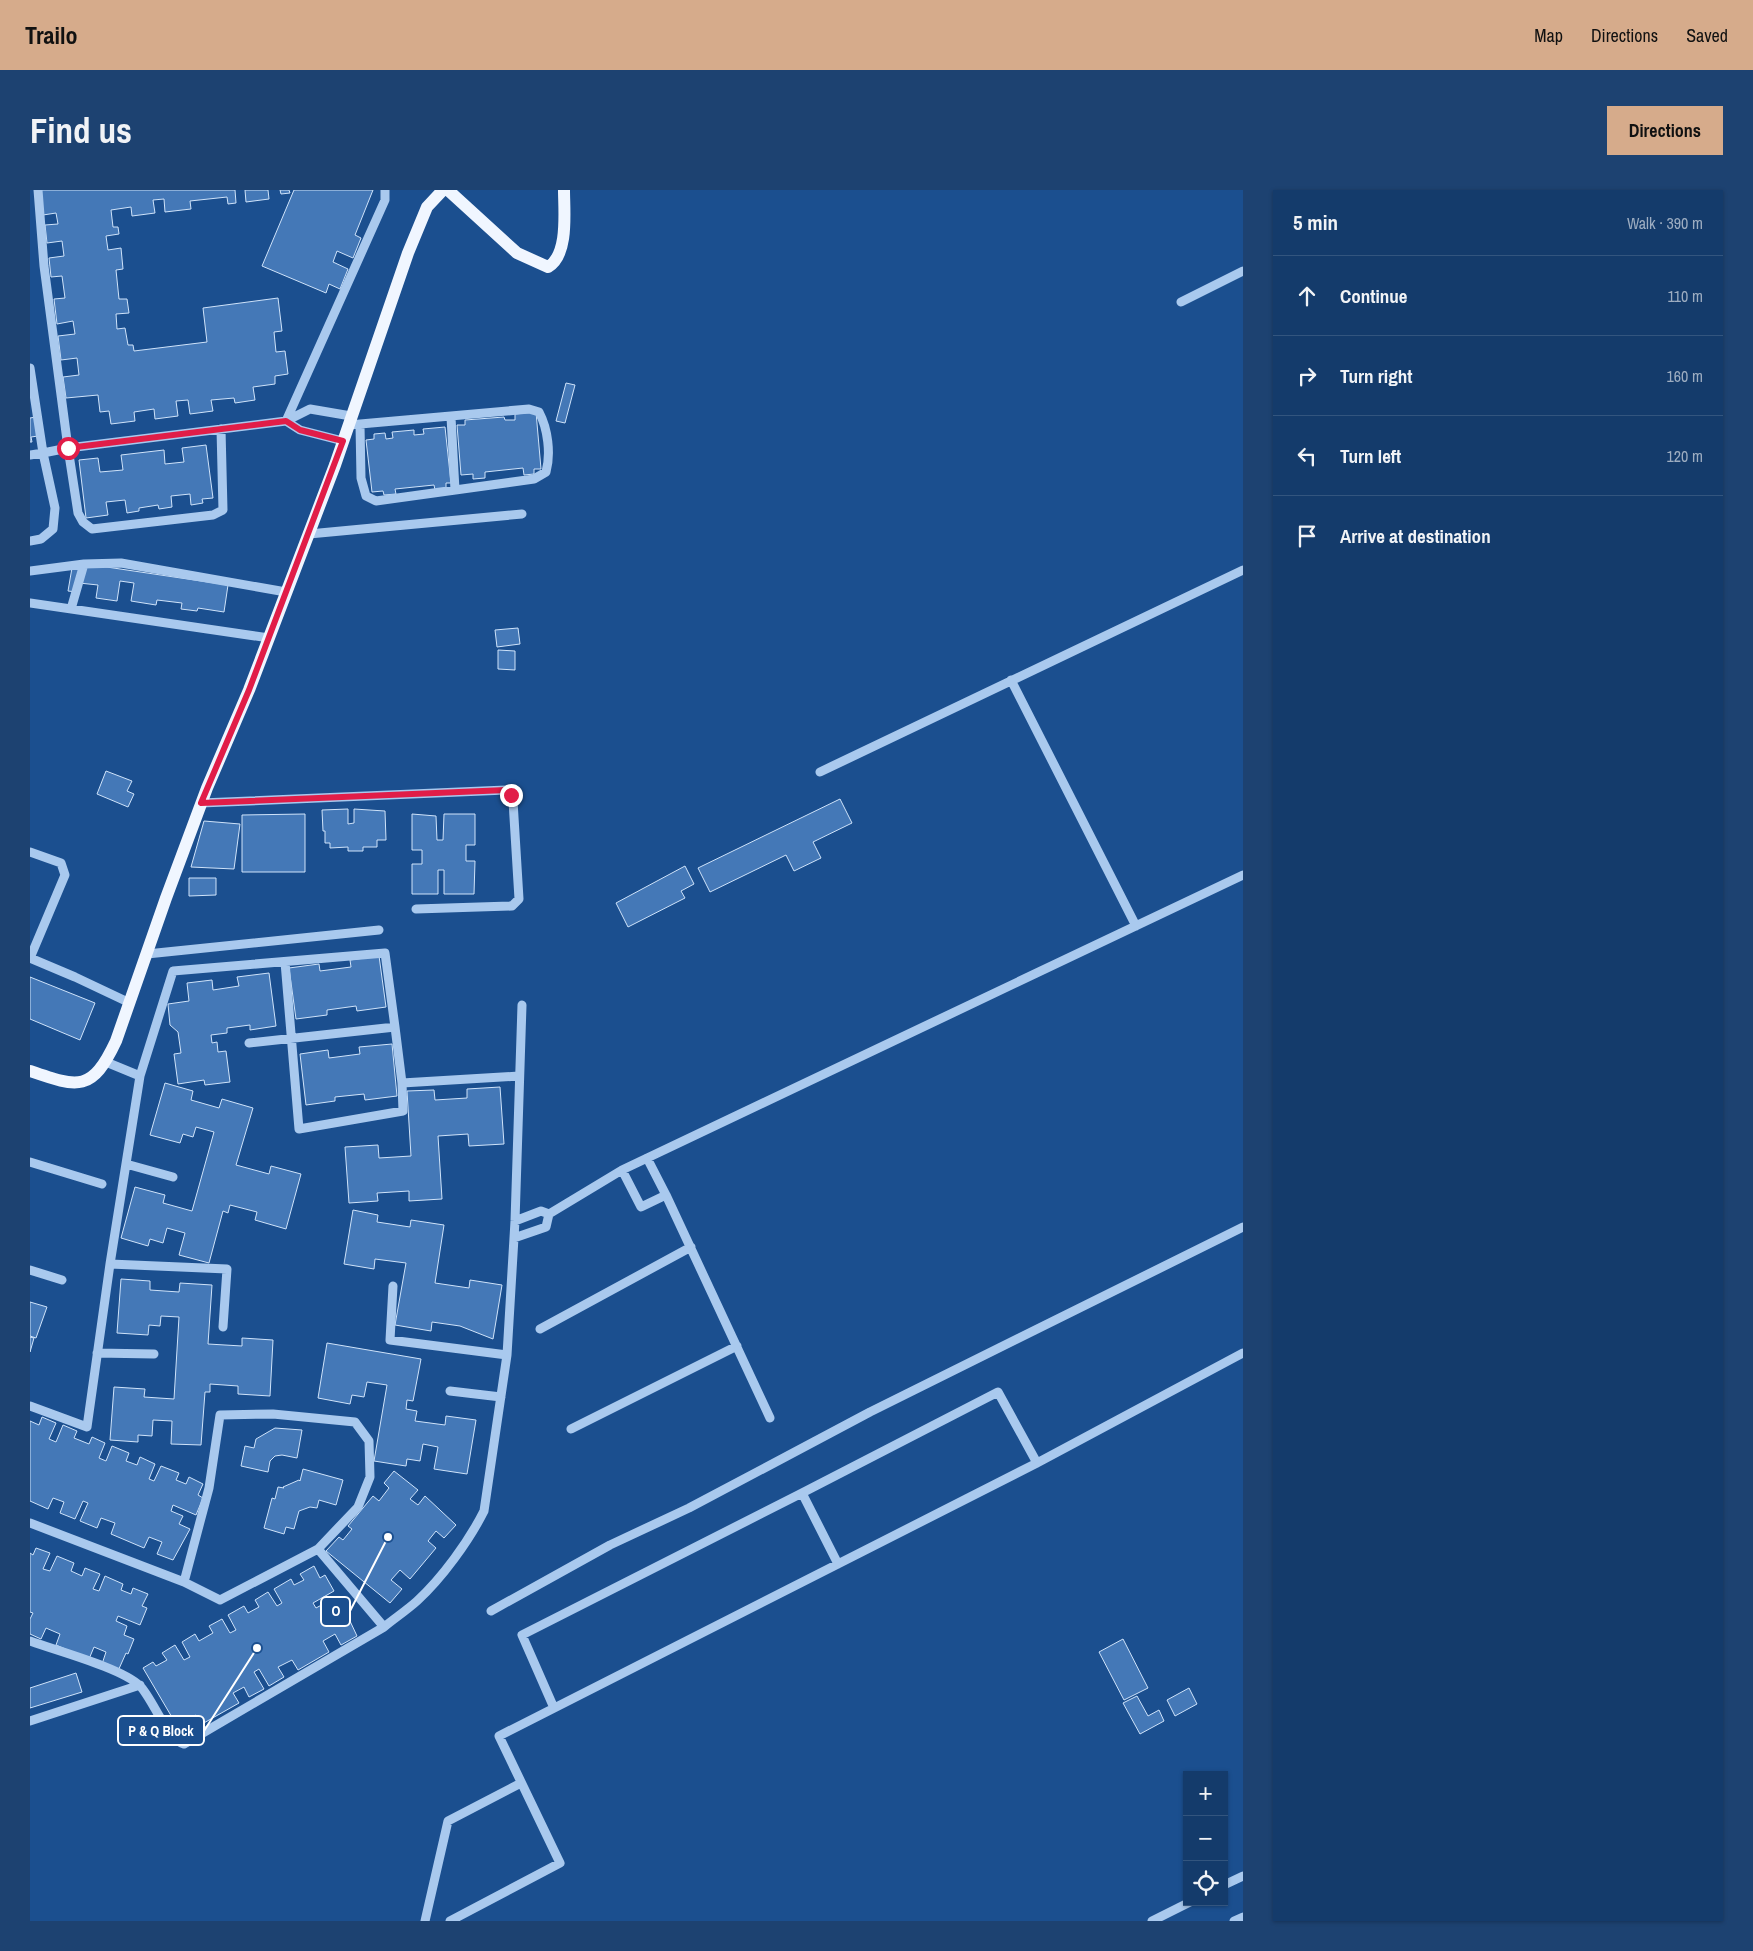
<!DOCTYPE html>
<html lang="en">
<head>
<meta charset="utf-8">
<style>
	:root { --surface:#143b6b; --page:#1d4271; --text:#f1f3f6; --muted:#9dadc1; --line:#33557e; --accent:#d6ab8b }
	body { margin:0; font-family:"Archivo Narrow",sans-serif; background:var(--page); color:var(--text) }
	.controls { position:absolute; right:15px; bottom:15px; display:grid; overflow:hidden; border-radius:0px; box-shadow:0 1px 4px #0004 }
	.controls button { width:45px; height:45px; display:grid; place-items:center; padding:0; border:0; border-bottom:1px solid var(--line); background:var(--surface); color:var(--text); font:25px sans-serif }
	.stop { position:absolute; width:15px; height:15px; margin:-11px; border:4px solid #e11d48; border-radius:50%; background:#fff }
	.stop.end { background:#e11d48; border-color:#fff; box-shadow:0 1px 5px #0008 }
	.list { margin:0; padding:0; list-style:none }
	h2 { display:flex; justify-content:space-between; align-items:center; height:65px; margin:0; padding:0 20px; font-size:21px }
	h2 small { font-size:16px; font-weight:400; color:var(--muted) }
	.list li { display:grid; grid-template-columns:32px 1fr auto; gap:15px; align-items:center; box-sizing:border-box; height:80px; padding:0 20px; border-top:1px solid var(--line) }
	.list b { display:block; font-size:19px; white-space:nowrap }
	.list em { font-size:16px; font-style:normal; color:var(--muted) }
	.icon { flex:none; width:28px; height:28px; fill:none; stroke:currentColor; stroke-width:2; stroke-linecap:round; stroke-linejoin:round }
	.map { position:relative; flex:none; width:1213px; height:1731px; overflow:hidden; border-radius:0px }
	header { display:flex; align-items:center; gap:30px; box-sizing:border-box; height:70px; padding:0 25px; background:var(--accent); color:#111 }
	header strong { font-size:24px }
	nav { display:flex; gap:28px; margin-inline-start:auto; font-size:18px }
	.intro { display:flex; align-items:center; justify-content:space-between; box-sizing:border-box; height:120px; padding:0 30px }
	h1 { margin:0; font-size:35px }
	.button { padding:12px 22px; border-radius:0px; background:var(--accent); color:#111; font-size:18px; font-weight:700 }
	main { display:flex; gap:30px; padding:0 30px }
	aside { flex:1; background:var(--surface); border-radius:0px; box-shadow:0 1px 4px #0004 }
	.map>svg:first-child { display:block }
	.building { fill:#4478b7; stroke:#cfe3fa }
	.lines { fill:none; stroke-linecap:round; stroke-linejoin:round }
	.minor { stroke:#a9c9ee; stroke-width:9 }
	.major { stroke:#f0f6ff; stroke-width:12 }
	.route { stroke:#e11d48; stroke-width:6 }
	.leader { fill:none; stroke:#fff; stroke-width:2 }
	.callout-dot { fill:#fff; stroke:#1b4f8f; stroke-width:2 }
	.callout { fill:#1b4f8f; stroke:#fff; stroke-width:2 }
	.callout-label { font-size:14px; text-anchor:middle; font-weight:bold; fill:#fff }
</style>
</head>
<body>
<header>
<strong>Trailo</strong>
<nav><a>Map</a><a>Directions</a><a>Saved</a></nav>
</header>
<div class="intro"><h1>Find us</h1><a class="button">Directions</a></div>
<main>
<div class="map">
<svg width="1213" height="1731" viewBox="0 0 1213 1731">
	<rect width="100%" height="100%" fill="#1b4f8f"/>
	<path class="building" d="M10 0H205L206 13 198 14 197 7 160 11 161 19 135 22 134 9 123 10 125 23 102 26 101 17 81 20 83 37H88L89 44 76 46 78 60 91 58 93 79 86 80 89 109H97L99 123 86 124 87 139 95 138 98 155H103L104 161 177 152 173 118 248 108 252 141 244 142 246 162 255 161 258 184 245 186V194L223 197 225 210 205 213 204 208 181 210 183 221 160 224 158 210 146 211 148 226 125 229 124 219 104 222 105 231 81 234 79 221 70 222 68 205 36 208 33 187 49 185 47 168 31 170 28 146 45 144 43 131 27 134 24 109 35 108 32 86 21 87 19 68 34 66 32 51 17 53 15 35 28 34 26 23 13 25Z
		M215 0H238L239 9 216 12Z
		M250 0H259L260 3 251 4Z
		M264 0H343L325 45 331 48 323 68 307 61 303 72 318 79 310 99 299 94 296 103 232 76Z
		M536 193 545 195 535 233 526 231Z
		M506 222 511 279H504V284L494 285 493 278 455 282V288L443 289V284L431 285 427 235H435V230L474 227 475 230H485V224Z
		M6 227 8 246 1 247 2 252H0V228Z
		M415 237 421 293H416V298L405 300 404 295 365 299 366 304 354 305 353 301 342 302 336 250 344 249V244L355 243 356 249 363 248 362 242 384 240V245L394 244 393 239Z
		M176 255 183 308 172 309 173 313 161 315 160 304 141 306 142 317 129 319 128 315 109 318V321L97 323 95 310 76 312 78 325 56 328 49 270 68 268 70 282 93 280 91 265 134 260 135 274 154 272 152 258Z
		M43 372 198 395 194 422 168 418 167 421 151 419 152 413 127 410 126 415 101 411 104 393 90 391 87 411 66 408 68 395 49 393 47 402 38 401Z
		M488 438 490 454 467 457 465 440Z
		M468 460 485 461V480L468 479Z
		M76 581 102 591 97 601 104 604 98 617 67 604Z
		M810 609 822 633 783 652 791 668 764 681 756 665 680 702 668 678Z
		M318 619V634L324 633V619L355 621 356 650H347V657H333V661H318V657L300 658V653H295V641H293L292 620Z
		M275 624V682H212V625Z
		M382 624 406 626 407 650H413L414 624H445V655H436V671H445L444 704H414V680H408V704H382V674H392V660H382Z
		M174 631 210 634 204 679 161 677Z
		M655 676 664 694 651 701 655 708 598 737 586 713Z
		M159 688H186V705L159 706Z
		M349 766 356 817 327 821 326 816 297 820V825L266 829 259 778 289 774 290 781 321 777 320 770Z
		M239 783 246 836 220 840V835L197 838V843L181 845 182 853 187 852 188 862 196 861 200 892 175 895 174 890 148 894 144 864 151 863 148 842 140 835 138 814 159 811 157 793 182 790 183 800 209 796 207 787Z
		M0 787 65 813 50 850 0 829Z
		M362 854 367 906 335 910 334 904 305 907V911L276 915 270 864 298 860 299 868 330 864 329 857Z
		M135 893 163 901 161 910 189 918 192 909 223 918 206 975 239 984 241 976 271 984 256 1039 225 1030 227 1022 200 1015 198 1023 193 1021 179 1073 149 1065 155 1043 137 1038 133 1053 120 1049 118 1056 91 1048 105 997 135 1005 133 1013 162 1021 184 942 166 937 163 947 153 944 150 953 120 945Z
		M470 897 474 954 439 956 438 944 408 946 412 1009 379 1011V1001L347 1003 348 1011 319 1013 315 957 348 955 349 968 381 966 377 901 404 900 405 910 437 908V899Z
		M323 1020 348 1025 347 1032 380 1037 381 1030 414 1035 405 1093 439 1098 440 1090 472 1095 463 1149 430 1136 402 1132 401 1141 365 1135 376 1073 345 1069 344 1079 314 1074Z
		M91 1089 120 1091V1100L149 1102 150 1093 182 1095 178 1154 212 1156V1148L243 1150 240 1206 208 1204V1196L180 1194V1202H175L171 1255 141 1254 142 1231 123 1230 122 1246 108 1245V1252L80 1250 84 1197 115 1199 114 1207 144 1209 149 1127 131 1126 130 1136 119 1135 118 1145 87 1143Z
		M0 1112 17 1117 6 1148 0 1146Z
		M0 1147 4 1148 0 1162Z
		M297 1153 391 1169 383 1211 377 1210 376 1219 387 1221 385 1231 415 1235 416 1226 446 1230 437 1284 404 1279 408 1257 393 1254 390 1271 377 1269 376 1276 344 1271 357 1195 337 1192 334 1207 322 1205 320 1214 288 1208Z
		M12 1227 26 1233 19 1249 26 1252 33 1235 47 1241 44 1248 59 1254 62 1247 75 1253 69 1268 76 1271 82 1256 99 1263 96 1271 107 1275 110 1267 125 1274 119 1289 124 1291 131 1276 149 1283 146 1290 156 1294 159 1287 173 1294 168 1305 173 1308 166 1325 143 1315 141 1321 153 1326 149 1334 160 1339 143 1370 127 1364 132 1352 119 1347 114 1358 81 1344 85 1333 71 1328 67 1338 50 1331 58 1313 53 1311 45 1329 30 1323 34 1312 23 1308 18 1319 0 1311V1231L9 1235Z
		M245 1238 272 1240 267 1268 252 1265 245 1266 240 1271 238 1282 211 1276 215 1256 224 1258 226 1249Z
		M273 1279 313 1290 306 1315 289 1310 287 1318 280 1317 269 1321 264 1339 256 1337 254 1344 234 1338 242 1308 245 1309 248 1297 254 1298 253 1297 269 1290 270 1291Z
		M364 1281 388 1300 380 1309 388 1315 395 1306 426 1335 414 1348 406 1341 398 1351 406 1358 380 1389 370 1380 361 1390 372 1399 360 1413 296 1361 309 1347 313 1350 322 1339 318 1336 343 1306 349 1311 359 1298 354 1293Z
		M6 1358 20 1363 13 1379 20 1381 27 1366 44 1373 41 1381 52 1386 55 1378 70 1384 63 1399 69 1401 75 1386 93 1394 91 1400 101 1404 103 1398 118 1404 112 1416 117 1418 110 1435 88 1426 86 1431 97 1436 94 1445 104 1449 98 1464 96 1463 88 1481 72 1474 76 1462 64 1457 59 1469 26 1455 30 1444 16 1438 11 1449 0 1444V1429L3 1423 0 1422V1363L3 1365Z
		M284 1376 290 1388 295 1385 304 1401 283 1413 286 1418 297 1412 301 1420 312 1414 327 1446 311 1455 305 1444 293 1451 299 1462 268 1480 262 1470 248 1477 254 1487 239 1496 229 1479 224 1482 234 1499 219 1507 214 1497 203 1503 209 1513 172 1534 166 1525 156 1531 162 1540 153 1546 113 1478 123 1472 126 1476 137 1470 132 1463 145 1455 154 1470 160 1467 152 1452 165 1444 169 1451 183 1443 179 1436 192 1429 200 1443 206 1440 198 1425 214 1416 218 1423 229 1417 225 1410 238 1402 247 1416 252 1413 244 1399 261 1389 264 1395 274 1390 270 1384Z
		M1093 1449 1118 1498 1094 1510 1069 1462Z
		M46 1483 52 1502 0 1518V1498Z
		M1159 1498 1167 1514 1145 1526 1137 1510Z
		M1107 1506 1118 1526 1129 1520 1134 1531 1110 1544 1093 1513Z"/>
	<g class="lines">
		<path class="minor" d="M8 0 14 76 38 258 256 231 280 219 321 226
			M1151 112 1213 81
			M0 178 13 263 38 258 48 323 53 332 62 339 183 325 193 320 191 239
			M421 227 425 300
			M256 231 355 10V0
			M256 231 270 240 313 251
			M319 235 499 219 509 222C518 239 521 264 516 282L504 289 346 311 336 306 331 288 330 235
			M0 265 13 263 25 318 23 339 11 349 0 351
			M279 344 492 324
			M0 381 54 374 91 373 256 402
			M0 413 239 448
			M41 419 54 374
			M981 490 1106 736
			M790 582 1213 380
			M171 613 476 600 481 605 483 611 489 709 482 716 386 719
			M0 662 31 673 35 685 0 768 45 787 100 813
			M117 764 349 740
			M255 772 269 939 373 921 372 893
			M219 853 365 837 372 893 489 886
			M76 872 110 886 143 781 355 763 365 837
			M617 968 636 1005
			M0 972 72 994
			M96 974 143 987
			M592 980 611 1017 636 1005 740 1228
			M519 1024 592 980 1213 685
			M484 1048 516 1037 519 1024 511 1021 485 1031
			M80 1074 197 1079 193 1137
			M0 1080 32 1090
			M363 1096 360 1150 477 1165
			M510 1139 661 1057
			M67 1163 124 1164
			M420 1201 471 1207
			M0 1216 57 1237 80 1074 110 886
			M541 1239 707 1156
			M0 1333 154 1392
			M288 1359 190 1410 154 1392 179 1298 190 1225 243 1224 325 1232 339 1251 340 1287 328 1317 288 1359 354 1437C365 1428 377 1420 387 1411 412 1388 439 1351 454 1321L477 1165 485 1031 492 815
			M808 1374 772 1303 968 1202 1007 1273
			M461 1421 580 1355 659 1318 840 1222 1213 1037
			M0 1451C27 1461 92 1478 110 1496 123 1509 137 1550 154 1554L354 1437
			M524 1518 492 1445 772 1303
			M0 1531 110 1495
			M1194 1695 1213 1686
			M395 1731 418 1631 491 1593
			M420 1731 530 1673 469 1546 1007 1273 1213 1163
			M1122 1731 1160 1712
			M1204 1731 1213 1727"/>
		<path class="major" d="M418 0 487 63 518 77C539 65 534 21 534 0
			M0 881C49 898 62 902 86 851L136 708 177 598 219 500 305 275 378 63 397 17 413 0"/>
	</g>
	<g class="lines">
		<path class="route" d="M38 258 256 231 270 240 313 251 219 500 171 613 476 600 481 605"/>
	</g>
	<path class="leader" d="M358 1347L320 1421M227 1458L174 1541"/>
	<g class="callout-dot">
		<circle cx="358" cy="1347" r="5"/>
		<circle cx="227" cy="1458" r="5"/>
	</g>
	<g class="callout">
		<rect x="291" y="1407" width="29" height="29" rx="5"/>
		<rect x="88" y="1526" width="86" height="29" rx="5"/>
	</g>
	<g class="callout-label">
		<text x="306" y="1426">O</text>
		<text x="131" y="1546">P &amp; Q Block</text>
	</g>
</svg>
<div class="controls">
<button>+</button>
<button>−</button>
<button><svg class="icon" aria-label="locate" viewBox="0 0 24 24"><circle cx="12" cy="12" r="6"/><path d="M12 2v4M12 18v4M2 12h4M18 12h4"/></svg></button>
</div>
<div class="stop" style="left:38px;top:258px"></div>
<div class="stop end" style="left:481px;top:605px"></div>
</div>
<aside>
<h2>5 min<small>Walk · 390 m</small></h2>
<ul class="list">
<li><svg class="icon" aria-label="ahead" viewBox="0 0 24 24"><path d="M12 20V5M6 11l6-6 6 6"/></svg><div><b>Continue</b></div><em>110 m</em></li>
<li><svg class="icon" aria-label="right" viewBox="0 0 24 24"><path d="M7 20v-9h11M14 6l5 5-5 5"/></svg><div><b>Turn right</b></div><em>160 m</em></li>
<li><svg class="icon" aria-label="left" viewBox="0 0 24 24"><path d="M17 20v-9H6M10 6l-5 5 5 5"/></svg><div><b>Turn left</b></div><em>120 m</em></li>
<li><svg class="icon" aria-label="arrive" viewBox="0 0 24 24"><path d="M6 21V4h12l-3 4 3 4H6"/></svg><div><b>Arrive at destination</b></div></li>
</ul>
</aside>
</main>
</body>
</html>
